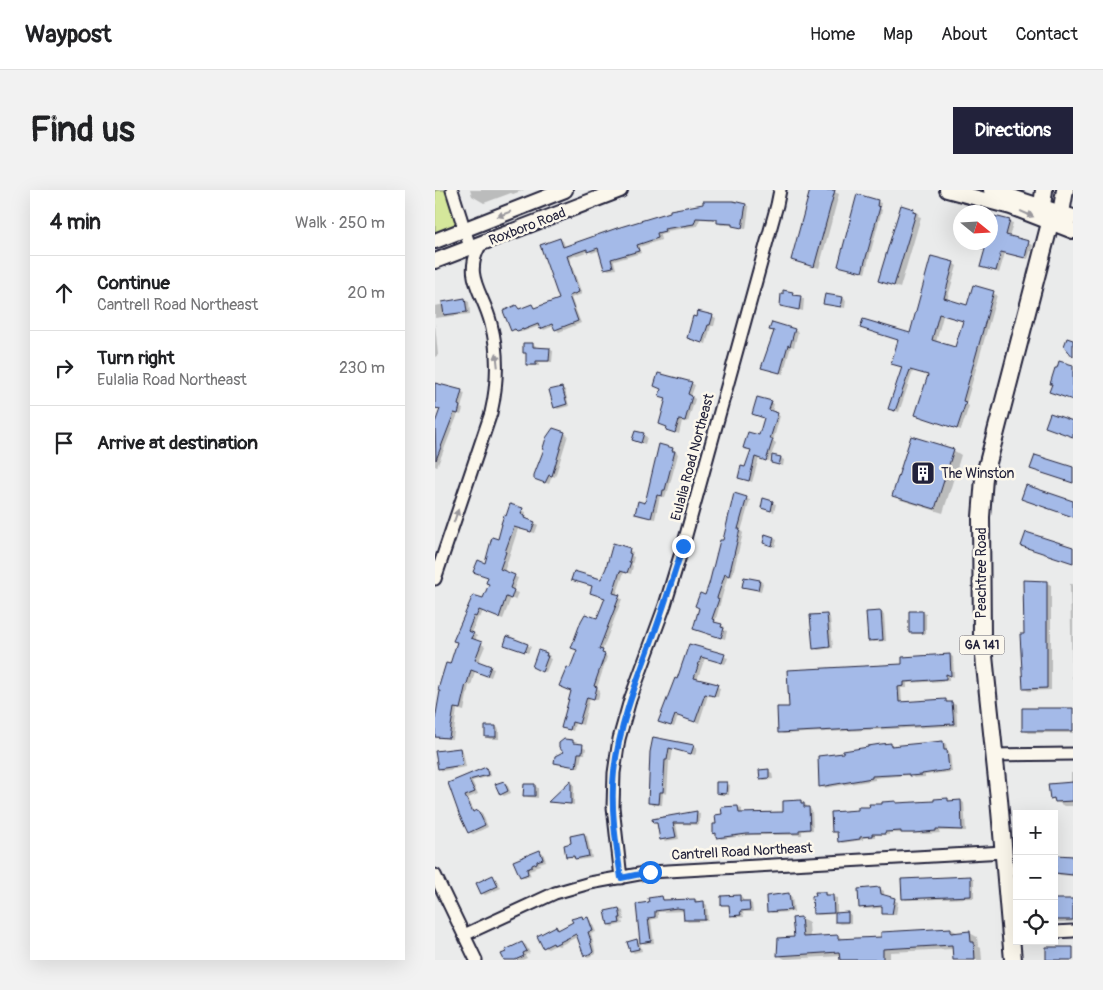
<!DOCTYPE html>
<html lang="en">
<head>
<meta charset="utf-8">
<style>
	:root { --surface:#fff; --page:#f2f2f2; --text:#202124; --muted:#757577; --line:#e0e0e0; --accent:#22223b }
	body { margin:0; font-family:Pangolin,sans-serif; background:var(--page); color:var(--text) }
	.controls { position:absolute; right:15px; bottom:15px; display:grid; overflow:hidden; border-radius:0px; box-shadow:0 5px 20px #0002 }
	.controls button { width:45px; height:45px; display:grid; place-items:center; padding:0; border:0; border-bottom:1px solid var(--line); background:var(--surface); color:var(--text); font:25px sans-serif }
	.compass { position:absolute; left:518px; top:15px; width:45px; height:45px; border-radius:50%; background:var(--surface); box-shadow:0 5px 20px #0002; rotate:108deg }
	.stop { position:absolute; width:15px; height:15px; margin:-11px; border:4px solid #1a73e8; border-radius:50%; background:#fff }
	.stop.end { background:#1a73e8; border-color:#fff; box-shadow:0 1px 5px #0008 }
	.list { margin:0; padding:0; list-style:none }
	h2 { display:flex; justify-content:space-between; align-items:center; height:65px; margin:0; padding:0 20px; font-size:21px }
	h2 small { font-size:16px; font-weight:400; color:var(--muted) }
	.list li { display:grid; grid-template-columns:32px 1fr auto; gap:15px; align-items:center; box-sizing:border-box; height:75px; padding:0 20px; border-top:1px solid var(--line) }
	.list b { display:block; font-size:19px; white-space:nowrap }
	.list p { margin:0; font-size:16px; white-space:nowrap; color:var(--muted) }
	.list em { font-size:16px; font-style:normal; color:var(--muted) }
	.icon { flex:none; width:28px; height:28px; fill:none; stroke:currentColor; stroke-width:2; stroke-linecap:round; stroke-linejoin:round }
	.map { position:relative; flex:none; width:638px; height:770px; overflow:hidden; border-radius:0px }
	header { display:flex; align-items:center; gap:30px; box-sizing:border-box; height:70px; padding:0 25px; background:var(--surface); border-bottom:1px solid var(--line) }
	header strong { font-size:24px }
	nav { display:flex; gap:28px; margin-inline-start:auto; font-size:18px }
	.intro { display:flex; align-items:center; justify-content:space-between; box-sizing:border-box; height:120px; padding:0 30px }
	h1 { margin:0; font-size:35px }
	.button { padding:12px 22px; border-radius:0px; background:var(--accent); color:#fff; font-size:18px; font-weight:700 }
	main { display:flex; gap:30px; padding:0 30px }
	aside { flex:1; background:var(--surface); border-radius:0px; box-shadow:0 5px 20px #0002 }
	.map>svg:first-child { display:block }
	.green { fill:#d5e79b; stroke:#7c846b }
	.shadow { fill:#0003; fill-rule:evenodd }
	.building { fill:#a4bae8; stroke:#22223b; fill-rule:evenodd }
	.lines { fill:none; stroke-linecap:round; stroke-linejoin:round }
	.minor-casing { stroke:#22223b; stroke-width:15 }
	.major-casing { stroke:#22223b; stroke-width:18 }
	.highway-casing { stroke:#22223b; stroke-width:20 }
	.minor { stroke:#fbf7ec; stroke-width:11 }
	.major { stroke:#fbf7ec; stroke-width:14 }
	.highway { stroke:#fbf7ec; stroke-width:16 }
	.oneway { fill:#99979c }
	.route { stroke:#1a73e8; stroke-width:6 }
	.labels { text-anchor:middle; stroke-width:5; stroke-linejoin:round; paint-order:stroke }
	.shield { fill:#fbf7ec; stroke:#636270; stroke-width:1 }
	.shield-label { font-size:12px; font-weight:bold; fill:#22223b }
	.street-label { font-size:14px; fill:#22223b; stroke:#fbf7ec }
	.poi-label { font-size:14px; fill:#22223b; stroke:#fbf7ec; text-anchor:start }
</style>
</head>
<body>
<header>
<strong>Waypost</strong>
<nav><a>Home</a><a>Map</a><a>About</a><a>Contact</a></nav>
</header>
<div class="intro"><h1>Find us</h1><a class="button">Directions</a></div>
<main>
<aside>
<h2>4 min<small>Walk · 250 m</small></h2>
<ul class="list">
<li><svg class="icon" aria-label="ahead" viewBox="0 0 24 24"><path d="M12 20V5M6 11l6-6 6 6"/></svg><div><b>Continue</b><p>Cantrell Road Northeast</p></div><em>20 m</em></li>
<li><svg class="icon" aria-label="right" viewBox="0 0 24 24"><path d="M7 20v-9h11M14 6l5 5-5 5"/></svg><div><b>Turn right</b><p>Eulalia Road Northeast</p></div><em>230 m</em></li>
<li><svg class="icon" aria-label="arrive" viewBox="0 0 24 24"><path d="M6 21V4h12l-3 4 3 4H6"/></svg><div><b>Arrive at destination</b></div></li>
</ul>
</aside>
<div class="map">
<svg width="638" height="770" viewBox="0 0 638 770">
	<rect width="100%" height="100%" fill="#eaebeb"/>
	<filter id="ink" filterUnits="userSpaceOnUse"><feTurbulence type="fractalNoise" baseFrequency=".02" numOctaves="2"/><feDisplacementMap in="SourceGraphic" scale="10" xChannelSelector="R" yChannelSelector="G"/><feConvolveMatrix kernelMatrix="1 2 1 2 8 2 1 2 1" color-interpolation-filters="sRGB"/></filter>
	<g filter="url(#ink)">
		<path class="green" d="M0 0H16L29 39 0 51Z"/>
		<path class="shadow" d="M35 0H89L78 4 76 3 49 13 37 6Z
			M379 0H395L404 4 384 78 357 70Z
			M423 6 446 13 445 18 447 20 430 83 405 75Z
			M311 15 314 17 311 39 298 35H286L283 33V30L265 29 262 36 232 41 233 43 225 45 226 50 204 57 206 63 179 71 181 79 174 80 170 78 165 60 157 63 154 61 134 68 147 104 136 108 146 133 124 142 119 136 109 140 105 136 87 142 77 140 81 116 86 120 97 116 100 118 125 110V49L128 51 131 58Z
			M467 16 484 23 483 26 486 27 465 98 444 90Z
			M559 27 578 33 574 47 598 55 593 69 570 63 564 83 546 76 551 60 547 57 556 52V42Z
			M518 73 522 76 512 110 533 116 539 97 562 105 531 214 534 216 526 240 481 225 494 186 478 181 464 222 458 220 468 178 461 175 464 150 427 138 476 145ZM508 126 529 131 521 159 501 152Z
			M357 103 361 105V107L369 109 368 121 347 116Z
			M408 108 411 110 410 118 390 114Z
			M30 110 34 112 35 124 0 128V116Z
			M277 126 281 128 279 136H276L271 154 257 149Z
			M0 133 3 165 0 167Z
			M359 140 363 142 359 157 356 156 348 184 331 179Z
			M98 154 101 156V158L114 159 118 161 117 172H104V176H96L93 174 92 164 90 162Z
			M256 193 260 195 256 206 260 209 253 232 247 231 244 244 236 241 232 208 225 205Z
			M0 194 30 203 26 218 28 219 26 225 23 224 2 277 0 276V236L6 219 0 218Z
			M127 198 130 200 134 216 123 219 120 217Z
			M336 212 339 214 337 222 345 226 338 251 341 253 334 271 324 268 317 292 308 289 304 287 311 278 317 260 310 257 325 247Z
			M119 240 133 245 120 287 117 286 114 294 100 289Z
			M208 245 212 247 210 254 198 250Z
			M238 259 243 264 233 301H232L230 307 225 306 220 329 205 326 201 324 211 314Z
			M518 260 526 265 508 323 466 310 459 306Z
			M346 268 349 270 348 276 337 273Z
			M300 305 315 310 306 341 308 343 297 387 293 385 280 432 290 437 289 440 292 441 290 449 259 439 288 352Z
			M329 310 341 314 339 322 330 319Z
			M76 315 91 322 90 327 103 335 100 343 83 339 69 382 83 388 78 401 83 403 80 410 76 408 68 429 48 421 45 428 43 427 37 443 42 446 40 451 50 456 43 473 59 479 56 487 40 481 36 496 34 495 29 521 22 519 18 549 2 548 0 547V530L24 453 20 450 48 410 55 393 51 375 63 351Z
			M339 348 342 350 340 357 329 353Z
			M179 355 198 362 197 366 199 367 197 375 198 376 196 384 189 382 181 406 187 409 167 461 172 467 162 498 165 500 163 510 155 507 148 535 140 533 138 541 128 537 137 501 136 480 163 430 171 408 158 396 141 391 166 390 172 378Z
			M325 391 328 393 326 401 312 398Z
			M612 393 616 395V500L594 501 589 499 590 445Z
			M635 394H638V489L637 488Z
			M446 422 449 424 451 451 438 452 435 450Z
			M487 422 491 424V444H478L475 442Z
			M392 425 395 427 398 458 383 460 379 458Z
			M92 455 96 457 93 463 74 456Z
			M255 455 293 468 290 474 270 468 262 490 285 498 283 507 273 505 264 533 243 526 239 537 228 533Z
			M112 464 115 466 114 468 116 469 111 482 102 479Z
			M515 465 518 467 519 487 514 485V491L472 493V498H466L467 513 511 511 517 513 521 515 522 536 348 544 344 542 355 518 469 475Z
			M638 520V543H593L588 540Z
			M51 537H61L64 539V549H55L51 547Z
			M219 549 262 558 260 565 238 559 236 571H234L232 604 228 603 227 615H218L215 613Z
			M138 552 151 558 150 564H147L144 578 120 572Z
			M508 552 511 554 512 561 515 563 517 582 490 585V587L479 588 476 585 440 588V590L389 598 385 596 384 567 456 554 460 557Z
			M25 559 28 561 31 577 7 581 4 578Z
			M51 579 55 581 56 586 37 591 43 604 33 608 40 623 43 621 47 623 53 637 38 644 34 642 15 593Z
			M334 581 337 583 338 589 329 590 326 588Z
			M636 583H638V616H629L616 608 636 593Z
			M69 592 72 594 76 603 69 606 66 604Z
			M137 592 139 594V615L115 612Z
			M291 593 295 595 294 605H285L282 603Z
			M100 596 103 598V608L93 607 90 605Z
			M512 610 516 612 526 611 529 613 531 641H504L505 643 493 644 454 643V645H440V647L428 648V650L407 653 404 651V643L398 642 424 621 460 612 464 614 500 612Z
			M366 611 372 616V618L377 620 378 640 367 641V645H316L286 649 280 643 288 626 303 617 307 619V624L350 623Z
			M261 622 265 624 264 635 241 634 244 649 230 651 227 649 222 634 219 632Z
			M149 644 152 646 157 668 144 670 132 666Z
			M105 661 108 663 111 671 104 673 105 675 99 677 100 679 94 681 96 686 89 688 86 686Z
			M638 668V686L625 685 621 683Z
			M58 687 61 689 66 698 50 705 47 703Z
			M535 687 539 689V708L471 710 468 708Z
			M445 699 449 701V706L463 712 461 725H452L448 723V718L429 719 426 717Z
			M390 703 393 706 402 708V724L413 723 416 725V733L405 734 401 732V724L383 725 379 723Z
			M354 705 357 707 359 722 337 723 333 721Z
			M305 706 308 708V712H314L317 714 318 722H308L309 727H300L296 725V716L287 714Z
			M227 708 231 711 260 710 269 713 272 715 273 731 253 732 250 730V721L223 722V728L216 730 219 753 210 754 206 752 215 713Z
			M619 710H638V732H619Z
			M184 719 188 721 189 730H187L188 734 177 737 174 735Z
			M147 727 156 730 161 742 156 744 161 764 153 767 150 765 144 746 124 756 121 755 113 759 109 757 121 737 125 740Z
			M366 729 374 733 375 747 403 746 410 750H422L516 739 523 743H535L542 747 543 756 546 758 547 770H519L518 759 455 762V770H406V766L350 769 343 765 360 748Z
			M202 751 205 753 207 761 199 763 196 761Z
			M87 753 91 755 95 763 90 765 92 768 87 770H71L73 762Z"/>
		<path class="building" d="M375 0H400L379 77 356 70Z
			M422 4 443 10 442 16 445 17 427 82 403 76Z
			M268 11H298L311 14 307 38 297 36V34L282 33V29L261 28 259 34 229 39 230 41 222 43 223 48 202 55 204 61 176 69 178 77 169 79 163 58 152 62V59L132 66 144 102 134 106 143 131 120 140 117 134 105 139 103 134 88 140V139L82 141 80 139 76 141 68 121 81 115 84 119 97 114 99 118 124 109 105 55 125 48 128 57 182 38 235 22V20L268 14Z
			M466 15 479 19 478 22 481 23 459 96 443 91Z
			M559 26 575 30 571 45 594 51 590 68 566 62 561 81 545 77 550 59 533 55 534 52H556V37Z
			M496 66 519 72 509 108 532 115 538 95 559 101 528 211 531 212 522 239 480 225 493 185 475 180 460 221 453 219 467 177 456 174 463 150 425 138 428 129 475 143ZM504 124 528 131 520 157 497 150Z
			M348 100 358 102 357 105 366 106 364 120 345 116 346 104H348Z
			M390 104 408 107 406 117 388 114Z
			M30 108 32 122 9 125 7 112Z
			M262 121 278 125 275 135H273L267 153 252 148 258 126 261 127Z
			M337 132 360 139 355 156 353 155 345 183 326 178 339 141 334 140Z
			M632 148 638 150V167L629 156Z
			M88 153H98V157L115 158 114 171H101V175H91V163H88Z
			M624 171 638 175V210L614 202 617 194H615L620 178H622Z
			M223 183 257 192 253 204 257 206 250 231 244 230 240 243 231 240 232 237 224 234 231 208 224 206 226 199 219 196Z
			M0 193 27 200 23 215 25 216 23 224 19 223 1 270 0 233 5 219 0 218Z
			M127 197 132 214 119 218 114 200Z
			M322 207 337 211 334 220 343 223 335 249H338L331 271 320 267 314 291 303 288 306 276 310 277 316 260 308 258 313 242 324 245 329 228 317 224Z
			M615 223 638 231V247L610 237Z
			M118 238 130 242 117 286 114 285 110 293 99 289V285L109 259 108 258 111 248Z
			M200 241 209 243 206 253 197 250Z
			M476 246 519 259 500 319 457 306Z
			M224 254 238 258 237 261H240L230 300H228L227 306 222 305 216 328 200 324 203 311 210 313Z
			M337 265 346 267 344 275 336 273Z
			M600 265 638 277V293L595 279Z
			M591 295 638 311V327L586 309Z
			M299 303 312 307 303 339H305L294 386 290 384 282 408 284 409 277 429 280 430 279 432 287 434 286 437 289 438 286 448 258 439 264 418 260 416 265 403 270 405 274 394 285 350H288Z
			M328 308 338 311 336 321 326 318Z
			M75 314 88 318 86 324 91 326 90 328 100 332 96 342 79 337 70 362H71L65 379 80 385 75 398 79 400 76 409 71 407 64 428 44 420 41 427 39 426 33 441 39 443 36 448 47 452 40 470 56 476 52 486 36 480 32 494H31L25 519 19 518 14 548 0 547V530L5 501H3L4 496 11 473 15 474 22 452 18 451 38 405 48 408 54 394 51 393 53 387 38 382 43 370 50 373 57 347 63 349 67 334H66L69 325 71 326Z
			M591 342 638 357V373L586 356Z
			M330 344 339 347 337 356 328 353Z
			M178 353 195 358 194 363 196 364 194 372H196L192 383 185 381 178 403 185 405 164 459 168 460 167 463 170 464 159 496 162 497 159 509 152 507 144 534 137 532 135 540 126 538 136 501 124 496 132 477 135 478 142 460 136 458 146 431 150 424 162 428 170 408 155 403 157 396 136 390 139 381 166 389 171 378Z
			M309 387 325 390 323 400 307 397Z
			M588 390 612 391V498L588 499 585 444H589Z
			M446 421 448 450 433 451 431 422Z
			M474 421H488V443H474Z
			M392 424 395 457 378 459 375 425Z
			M72 446 93 454 90 462 69 455Z
			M254 454 290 464 287 473 266 467 259 488 283 494 279 506 270 504 260 532 240 525 236 536 223 532 240 488 242 489Z
			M103 460 112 463 111 466H113L107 482 97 477Z
			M515 464 516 486 511 484V489L469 492V496L463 497 464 512 511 509V512H517L519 534 343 543 342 517H354L352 480 467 474V467Z
			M587 518H638V541H587Z
			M50 536H61V547H50Z
			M218 547 259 555 256 564 234 558 232 570H230L228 602H225L224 614 213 613 215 562Z
			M129 549 138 550V553L148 554 147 563H143L141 577 119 573 120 566 128 562 124 557V553Z
			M508 551 509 560H512L514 580 487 584V585L474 586V584L437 586V588L384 597 383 566 408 563V561L433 557V556L446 554 456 553V556Z
			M25 558 28 575 3 579 0 561Z
			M51 577 53 585 34 590 40 602 30 606 38 622 43 620 50 635 33 643 24 624 13 593Z
			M334 579V588L325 589 324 580Z
			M136 590V614L113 612Z
			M69 591 73 601 65 605 60 594Z
			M281 592H292L291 604 281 603Z
			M638 592V611L620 612 619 608 615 609 613 594Z
			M89 594H100V606H88Z
			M513 608V611L526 610 527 640 501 639V641L479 643H466V641L450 642V644H437V646L425 647V649L403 652 402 642H397L396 622 423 620V617H435L434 614H447V612L461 611V613L499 611V609Z
			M366 610V613H369V617H374L375 639 364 640V643L312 644 281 648V643L278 644V634H281L280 625 287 624 286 617 303 616 304 623 348 622V611Z
			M262 621 261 633H238L241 647 225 650 222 633H218L217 629Z
			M149 643 154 666 140 669 139 666 131 667 129 655 136 653 135 646Z
			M105 660 108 669 102 671V673L97 675V677L92 679 93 684 85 687 78 671Z
			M622 665 638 666V685L620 683Z
			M58 685 63 696 46 704 41 693Z
			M536 686V706L467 709 466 689Z
			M445 697 446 704 460 708 457 724H447V716L424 718 423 699Z
			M380 702H390V705H398L399 723 378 724 377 706H381Z
			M354 703 356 720 332 722 331 706Z
			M305 705V711H314L315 720 305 721 306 725 295 726 294 715H286V706Z
			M227 706 228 710 260 709V712L269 711 270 730H249L248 719 242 718 220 721V727L213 728 216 751 205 753 201 714 214 712 213 708Z
			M619 709H638V730H619Z
			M184 718 186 728H184L185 733 173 735 170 721Z
			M413 722V732H400V723Z
			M147 726 148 729 153 727 158 741 153 742 156 751H155L158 762 157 763 149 766 141 744 119 755 118 753 108 758 102 746 121 736 123 740 138 732 136 729Z
			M366 727 368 747 403 745V749L422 748 446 747V742L516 738V743L535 741 536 752H539L540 770H518L517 755 448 759V770H405L404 762 342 766 343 748 359 747 357 728Z
			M202 749 204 759 195 761 192 752Z
			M87 752 92 761 88 763 89 766 80 770H69L66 764 71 762 70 760Z
			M611 757H638V770H611Z"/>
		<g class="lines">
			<g class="minor-casing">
				<path id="minor" d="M17 0 35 57
					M0 389 56 223C63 192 64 164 56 134 48 101 27 87 46 53
					M558 565 638 564
					M0 685 41 770
					M186 688 178 617 179 583 184 549 195 510 230 415 248 356 342 15 345 0
					M619 742 638 741
					M29 745 120 703 155 693 215 682 569 662"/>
			</g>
			<g class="major-casing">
				<path id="major" d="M512 0 576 17 638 41
					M556 0 638 27
					M0 51 130 0
					M0 71 185 0"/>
			</g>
			<g class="highway-casing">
				<path id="highway" d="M609 0 607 16 615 33
					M615 33 626 23 630 0
					M578 770 564 609 547 447 546 327 549 288 615 33"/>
			</g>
			<use href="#minor" class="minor"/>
			<use href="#major" class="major"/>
			<use href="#highway" class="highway"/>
		</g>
		<defs><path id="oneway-solid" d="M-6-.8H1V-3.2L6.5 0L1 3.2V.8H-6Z" transform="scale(1.25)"/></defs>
		<g class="oneway">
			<use href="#oneway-solid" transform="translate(69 24) rotate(159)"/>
			<use href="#oneway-solid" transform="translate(592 24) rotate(24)"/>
			<use href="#oneway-solid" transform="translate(62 170) rotate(-96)"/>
			<use href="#oneway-solid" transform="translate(21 326) rotate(-71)"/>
		</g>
	</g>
	<g class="lines" filter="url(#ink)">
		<path class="route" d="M215 682 186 688C181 653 175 617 179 582 184 536 201 493 217 450 228 419 238 388 248 356"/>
	</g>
	<defs>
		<g id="building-square" transform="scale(1.25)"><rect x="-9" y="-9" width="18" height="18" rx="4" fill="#22223b" stroke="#fbf7ec"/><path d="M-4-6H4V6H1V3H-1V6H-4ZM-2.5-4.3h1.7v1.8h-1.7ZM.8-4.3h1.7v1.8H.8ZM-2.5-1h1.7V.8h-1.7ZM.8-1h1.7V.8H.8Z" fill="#fff"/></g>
	</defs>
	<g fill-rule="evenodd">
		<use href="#building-square" x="488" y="283"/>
	</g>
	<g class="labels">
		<rect class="shield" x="524.5" y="445.5" width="45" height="19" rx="4"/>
		<g class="shield-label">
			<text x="547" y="459">GA 141</text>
		</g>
		<g class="street-label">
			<text transform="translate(92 36) rotate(-21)" y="5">Roxboro Road</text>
			<text transform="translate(257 267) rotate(-75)" y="5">Eulalia Road Northeast</text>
			<text transform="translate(546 383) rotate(-90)" y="5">Peachtree Road</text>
			<text transform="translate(307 661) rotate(-3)" y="5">Cantrell Road Northeast</text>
		</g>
		<g class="poi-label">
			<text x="506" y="288">The Winston</text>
		</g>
	</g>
</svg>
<div class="controls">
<button>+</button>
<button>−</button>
<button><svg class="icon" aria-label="locate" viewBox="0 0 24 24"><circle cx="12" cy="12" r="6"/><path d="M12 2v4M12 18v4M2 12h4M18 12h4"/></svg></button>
</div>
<svg class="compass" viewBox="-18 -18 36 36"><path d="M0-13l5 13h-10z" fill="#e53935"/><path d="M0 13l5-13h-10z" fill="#757577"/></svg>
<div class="stop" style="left:215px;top:682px"></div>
<div class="stop end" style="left:248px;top:356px"></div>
</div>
</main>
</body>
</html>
